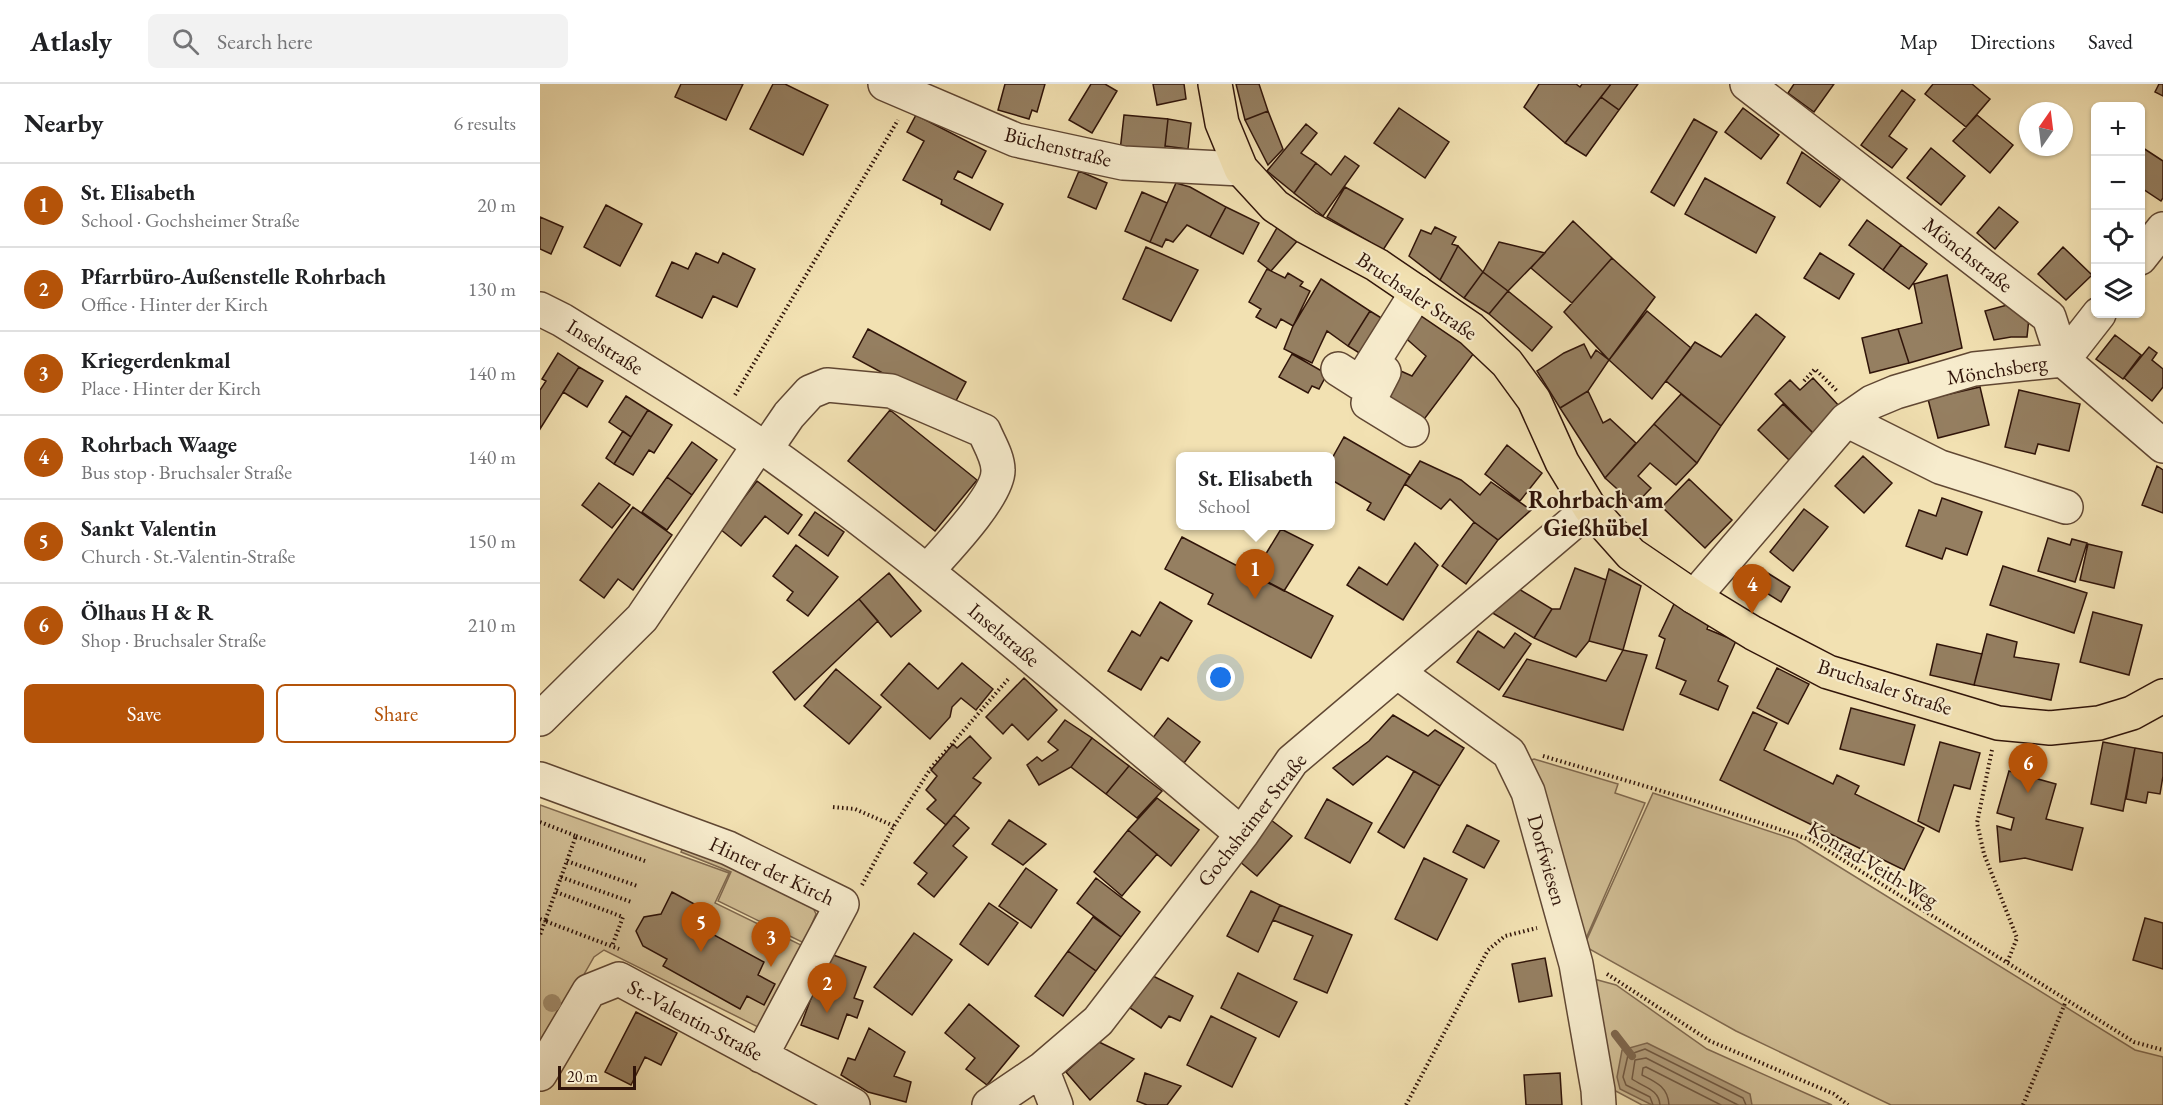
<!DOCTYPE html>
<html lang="en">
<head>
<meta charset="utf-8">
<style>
	:root { --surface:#fff; --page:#f2f2f2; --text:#202124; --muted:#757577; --line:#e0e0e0; --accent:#b45309 }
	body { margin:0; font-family:"EB Garamond",serif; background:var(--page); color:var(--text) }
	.controls { position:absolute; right:18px; top:18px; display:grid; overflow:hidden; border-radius:9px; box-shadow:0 2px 4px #0004 }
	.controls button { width:54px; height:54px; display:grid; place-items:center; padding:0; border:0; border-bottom:2px solid var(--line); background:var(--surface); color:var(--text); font:30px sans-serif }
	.compass { position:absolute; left:1479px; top:18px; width:54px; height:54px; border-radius:50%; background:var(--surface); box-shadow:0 2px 4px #0004; rotate:14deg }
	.scale { position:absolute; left:18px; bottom:15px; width:78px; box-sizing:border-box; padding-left:6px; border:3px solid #301409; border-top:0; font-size:16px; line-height:21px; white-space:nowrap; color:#301409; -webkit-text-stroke:4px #f7eccd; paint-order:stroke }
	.you { position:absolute; left:681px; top:594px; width:21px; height:21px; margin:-15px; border:4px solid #fff; border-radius:50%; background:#1a73e8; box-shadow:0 0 0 9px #1a73e833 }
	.badge { display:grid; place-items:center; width:39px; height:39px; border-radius:50%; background:var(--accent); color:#fff; font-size:20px; font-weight:700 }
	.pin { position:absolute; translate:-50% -50px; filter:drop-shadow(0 2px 3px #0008) }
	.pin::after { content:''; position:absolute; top:32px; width:21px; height:18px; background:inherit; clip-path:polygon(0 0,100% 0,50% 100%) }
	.popup { position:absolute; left:636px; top:368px; width:159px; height:78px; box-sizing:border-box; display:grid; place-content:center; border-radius:9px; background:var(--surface); filter:drop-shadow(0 2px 4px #0005); font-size:20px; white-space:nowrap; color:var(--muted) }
	.popup b { font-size:22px; color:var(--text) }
	.popup::after { content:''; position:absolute; left:50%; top:100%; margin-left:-12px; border:12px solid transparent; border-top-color:var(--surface) }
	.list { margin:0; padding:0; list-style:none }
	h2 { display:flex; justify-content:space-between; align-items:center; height:78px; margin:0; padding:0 24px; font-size:26px }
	h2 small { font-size:20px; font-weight:400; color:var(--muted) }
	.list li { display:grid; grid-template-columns:39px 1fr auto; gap:18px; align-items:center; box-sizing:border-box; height:84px; padding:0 24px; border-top:2px solid var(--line) }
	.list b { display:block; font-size:22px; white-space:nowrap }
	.list p { margin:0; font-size:20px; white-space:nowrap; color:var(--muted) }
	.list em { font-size:20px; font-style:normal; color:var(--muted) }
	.actions { display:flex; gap:12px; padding:18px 24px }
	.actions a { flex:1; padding:14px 0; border:2px solid var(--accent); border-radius:9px; text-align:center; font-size:21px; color:var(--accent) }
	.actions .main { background:var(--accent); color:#fff }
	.icon { flex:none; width:33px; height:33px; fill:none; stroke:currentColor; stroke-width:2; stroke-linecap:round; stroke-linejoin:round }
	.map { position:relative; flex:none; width:1623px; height:1021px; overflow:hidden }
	header { display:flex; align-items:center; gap:36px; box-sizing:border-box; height:84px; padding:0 30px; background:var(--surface); border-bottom:2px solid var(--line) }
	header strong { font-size:28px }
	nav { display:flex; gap:33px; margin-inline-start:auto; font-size:21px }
	.search { width:420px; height:54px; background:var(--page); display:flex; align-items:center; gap:15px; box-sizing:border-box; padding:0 21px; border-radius:9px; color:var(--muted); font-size:22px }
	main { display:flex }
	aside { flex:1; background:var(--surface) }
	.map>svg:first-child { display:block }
	.green { fill:#d1be95; stroke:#80694f; stroke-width:1.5 }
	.water { fill:#b09b79; stroke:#7d654c; stroke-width:1.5 }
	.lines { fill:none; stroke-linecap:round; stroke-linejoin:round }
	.shore { stroke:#705841; stroke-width:1.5 }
	.stream { stroke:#7d654c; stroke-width:8 }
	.building { fill:#957f61; stroke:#301409; stroke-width:1.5 }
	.minor-casing { stroke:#604733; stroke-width:36 }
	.major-casing { stroke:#301409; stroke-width:36 }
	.path { stroke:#301409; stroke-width:4; stroke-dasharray:1.5 3; stroke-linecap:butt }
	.minor { stroke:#f7eccd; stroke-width:33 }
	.major { stroke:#f2e1b2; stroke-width:33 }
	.tree { fill:#a28c6c }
	.labels { text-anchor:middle; stroke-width:4.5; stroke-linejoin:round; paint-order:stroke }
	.street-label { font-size:21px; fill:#301409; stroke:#f7eccd }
	.quarter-label { font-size:24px; font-weight:bold; fill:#301409; stroke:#f7eccd }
</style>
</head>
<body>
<header>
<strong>Atlasly</strong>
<div class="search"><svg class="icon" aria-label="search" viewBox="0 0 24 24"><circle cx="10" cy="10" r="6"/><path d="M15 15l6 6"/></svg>Search here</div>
<nav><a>Map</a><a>Directions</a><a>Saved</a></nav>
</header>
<main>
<aside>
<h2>Nearby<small>6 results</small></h2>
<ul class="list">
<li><span class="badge">1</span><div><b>St. Elisabeth</b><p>School · Gochsheimer Straße</p></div><em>20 m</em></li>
<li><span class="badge">2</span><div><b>Pfarrbüro-Außenstelle Rohrbach</b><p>Office · Hinter der Kirch</p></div><em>130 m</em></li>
<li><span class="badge">3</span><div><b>Kriegerdenkmal</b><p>Place · Hinter der Kirch</p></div><em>140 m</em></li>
<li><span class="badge">4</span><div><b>Rohrbach Waage</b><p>Bus stop · Bruchsaler Straße</p></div><em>140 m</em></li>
<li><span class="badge">5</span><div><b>Sankt Valentin</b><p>Church · St.-Valentin-Straße</p></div><em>150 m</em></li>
<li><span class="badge">6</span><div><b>Ölhaus H &amp; R</b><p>Shop · Bruchsaler Straße</p></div><em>210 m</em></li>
</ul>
<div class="actions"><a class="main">Save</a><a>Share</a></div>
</aside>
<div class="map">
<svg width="1623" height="1021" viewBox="0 0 1623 1021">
	<rect width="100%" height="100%" fill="#f2e1b2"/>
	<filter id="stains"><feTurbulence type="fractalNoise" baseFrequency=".00333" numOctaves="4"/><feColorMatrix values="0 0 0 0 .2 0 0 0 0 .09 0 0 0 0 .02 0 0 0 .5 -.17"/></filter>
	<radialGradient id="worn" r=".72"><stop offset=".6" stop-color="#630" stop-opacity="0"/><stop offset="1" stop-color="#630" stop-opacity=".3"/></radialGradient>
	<path class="green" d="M994 675 1078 700 1075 709 1105 719 1044 859 988 677Z
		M1113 709 1256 756 1595 966 1623 973V1021H1351L1196 947 1044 862Z
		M0 721 189 789 175 819 263 862 224 946 64 866 54 873 0 967Z
		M145 757 268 813 276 830 264 859 178 817 191 788 141 768Z
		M1054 895 1076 901 1167 965 1292 1021H1102L1070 1004Z"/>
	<path class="water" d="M1107 959 1210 1010 1212 1021H1112L1080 1005 1077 993 1082 966Z"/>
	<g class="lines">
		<path class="shore" d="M1113 1021 1110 1013 1086 1001 1083 993 1088 971 1105 965 1203 1014 1206 1021
			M1120 1021C1119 1005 1103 1003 1092 995L1095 976 1106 974 1198 1021
			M1129 1021C1128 1003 1116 998 1102 991L1103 984 1106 983 1181 1021"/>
		<path class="stream" d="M1075 950 1092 972"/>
	</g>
	<path class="building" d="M141 0H203L186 36 135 13Z
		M233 0H245L288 21 263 71 210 45Z
		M465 0H505L497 28 492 26 489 35 458 26Z
		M551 0H565L577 7 552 49 529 36Z
		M613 0H644L646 15 617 21Z
		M696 0H719L728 27 705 36Z
		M999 0H1036L1040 3 1042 0H1071L1025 59 984 23Z
		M1071 0H1098L1079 26 1061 13Z
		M1254 0H1294L1274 28 1248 9Z
		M1393 0H1432L1450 15 1426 43 1385 10Z
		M1619 0H1623V12L1615 8Z
		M1362 6 1375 16 1349 52 1367 65 1352 84 1321 61Z
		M1061 13 1079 26 1046 72 1025 59Z
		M859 24 909 58 885 94 834 59Z
		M1203 24 1239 51 1221 75 1185 48Z
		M728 27 743 65 728 81 705 36Z
		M376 31 446 67 432 94 418 87 414 95 463 120 450 146 401 120 402 116 363 96 384 57 367 48Z
		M584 31 628 35 624 72 580 67Z
		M1437 31 1473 61 1450 89 1413 57Z
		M628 35 651 39 648 65 625 62Z
		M1154 35 1177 48 1134 122 1111 108Z
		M766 40 777 49 761 69 776 79 754 109 727 87Z
		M1600 62 1623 77V114L1621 117 1600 103Z
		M1391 64 1425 92 1401 121 1367 94Z
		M1262 68 1300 96 1280 123 1247 99Z
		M805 72 819 82 783 132 754 109 776 79 791 91Z
		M539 87 567 99 556 125 528 113Z
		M1165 94 1235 133 1216 169 1145 130Z
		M636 99 650 103 686 123 670 153 647 141 633 158 626 155 622 163 610 158Z
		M805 103 863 135 843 166 787 133Z
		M602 108 627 119 610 158 585 147Z
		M66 121 102 140 80 182 44 163Z
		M686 123 719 139 703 170 670 153Z
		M1459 123 1478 138 1455 165 1437 149Z
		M0 133 23 143 11 170 0 165Z
		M1327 136 1361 161 1343 186 1309 161Z
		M1033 137 1072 174 1032 219 991 184Z
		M738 142 759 155 731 187 718 177Z
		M895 143 916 153 912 160 918 162 900 196 869 172 881 146 891 150Z
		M959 158 1005 169 968 207 943 188Z
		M1361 161 1387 180 1369 205 1343 186Z
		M918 162 943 188 924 214 900 196Z
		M606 163 658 186 631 237 583 215Z
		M1523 163 1552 191 1526 216 1498 190Z
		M156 169 178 179 183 169 215 185 197 223 173 212 162 234 116 212 132 178 148 185Z
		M1280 169 1314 190 1299 215 1264 194Z
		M1072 174 1115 213 1069 276 1024 228Z
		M727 185 745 194 748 189 763 198 760 202 770 207 753 242 741 235 736 244 716 233 721 225 709 218Z
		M943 188 968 207 949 230 924 214Z
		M1407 191 1422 264 1369 279 1358 245 1382 239 1374 200Z
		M781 195 830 227 808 262 787 247 772 279 744 265 753 242Z
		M968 207 1012 243 992 267 949 230Z
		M1467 221 1489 234 1487 253H1471L1454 256 1445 227Z
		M885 224 937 265 882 338 836 303 854 284 872 292 886 272 861 250Z
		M830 227 851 240 829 275 808 262Z
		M1107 227 1151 264 1112 315 1069 276Z
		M1216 230 1245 253 1181 342 1126 297 1155 258 1181 273Z
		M328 245 426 298 411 326 313 273Z
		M1358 245 1369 279 1330 289 1322 254Z
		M1575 251 1601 271 1583 295 1556 275Z
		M1044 260 1051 274 1056 266 1069 276 1048 307 1020 324 997 287 1024 269Z
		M1609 263 1617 269 1612 276 1623 285V303L1612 317 1584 294Z
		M18 269 39 283 0 345V306L6 297 2 295Z
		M752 270 787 290 779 305 772 302 768 309 739 293Z
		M39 283 63 297 47 323 23 308Z
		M1273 294 1301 324 1274 350 1235 310 1250 296 1260 306Z
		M1440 303 1449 341 1398 354 1388 315Z
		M1479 306 1540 320 1529 367 1498 360 1495 370 1465 363Z
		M1048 307 1063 339 1070 335 1096 359 1065 394 1020 324Z
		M1141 310 1181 342 1157 379 1114 340Z
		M86 312 108 326 91 353 69 338Z
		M1243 320 1274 350 1249 376 1218 346Z
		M108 326 132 341 114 369 109 366 93 391 74 380Z
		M350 326 437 396 395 447 308 377Z
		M1114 340 1157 379 1136 401 1110 379 1098 392 1111 404 1095 421 1065 394Z
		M83 347 91 353 74 380 66 374Z
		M804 353 870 391 844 436 827 426 831 419 790 395V378Z
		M152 358 177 376 152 411 127 393Z
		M967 361 1002 389 980 417 945 390Z
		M1323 372 1352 399 1324 429 1295 402Z
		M880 377 921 396 940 411 951 398 991 426 958 456 934 438 910 415 901 425 865 400Z
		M1617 382 1623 386V429L1602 421Z
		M127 393 152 411 127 446 102 428Z
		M1149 395 1192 436 1165 464 1122 423Z
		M217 397 262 431 248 450 225 432 201 462 180 445Z
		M59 399 90 421 72 444 42 421Z
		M1402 414 1442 428 1427 471 1406 464 1402 475 1366 462 1379 426 1396 432Z
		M93 423 132 451 93 506 78 495 64 514 40 496Z
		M1264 425 1288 443 1253 487 1230 468Z
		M275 428 304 448 288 472 259 451Z
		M934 438 958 456 926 500 902 482Z
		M741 445 773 461 744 507 713 491Z
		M642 453 793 532 771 574 668 520 673 510 625 485Z
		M1508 454 1530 461 1532 455 1547 459 1535 498 1498 487Z
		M875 459 898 481 863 536 807 501 819 483 847 501Z
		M1548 460 1582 468 1574 504 1540 496Z
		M256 461 298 493 268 532 247 516 253 508 233 492Z
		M1463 482 1547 509 1534 549 1450 521Z
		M1035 484 1066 496 1049 557 1036 573 994 554 1012 525H1020Z
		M1069 485 1101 502 1083 566 1049 557Z
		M1226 488 1250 503 1241 518 1217 503Z
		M349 489 381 527 351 553 319 515Z
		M974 502 1012 525 994 554 951 528Z
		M319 515 338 537 255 616 233 588Z
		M620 518 652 537 628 577 621 573 601 606 568 587 592 547 600 552Z
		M1134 520 1171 535 1167 545 1196 557 1178 597 1188 602 1178 626 1140 610 1146 597 1116 584 1125 555 1119 552Z
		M1553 528 1602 541 1589 591 1540 578Z
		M938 547 964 564 975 549 991 560 959 606 917 578Z
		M1447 550 1477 558 1474 573 1519 580 1511 616 1434 601Z
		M1397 560 1442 570 1434 601 1390 591Z
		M1083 566 1107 571 1083 646 963 612 987 575 1066 597Z
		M369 579 398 605 422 579 453 605 436 626 421 614 412 623 410 633 390 655 341 611Z
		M1237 584 1269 600 1248 640 1217 624Z
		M296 585 341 623 309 660 264 622Z
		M484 594 517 626 488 656 472 640 463 650 446 633Z
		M1311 624 1375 641 1364 681 1300 665Z
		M1213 628 1237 639 1224 666 1293 700 1297 691 1319 702 1315 710 1384 744 1364 786 1180 696Z
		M853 631 888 652 895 646 924 664 900 702 847 672 813 701 793 684 829 657Z
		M628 634 660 658 644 679 612 655Z
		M525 636 552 654 531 683 499 701 487 681 497 673 502 677 518 666 508 658Z
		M430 652 451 674 433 694 441 699 406 741 387 725 396 716 386 706 397 692 391 686 413 660 417 664Z
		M552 654 589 682 566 710 531 683Z
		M1400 658 1440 669 1430 705 1414 701 1399 748 1378 737Z
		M1563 658 1595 664 1583 727 1551 720Z
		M1595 664 1623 669V692L1620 710 1608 708 1606 719 1586 715Z
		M589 682 622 707 597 734 566 710Z
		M874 687 900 702 864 764 838 748Z
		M1469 687 1516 700 1506 735 1543 744 1532 786 1485 774 1460 778 1457 742 1471 746 1474 734 1457 729Z
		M617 714 659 746 631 782 588 746Z
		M787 715 832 739 810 779 765 754Z
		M414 731 429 744 413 762 427 773 394 813 378 800 387 789 374 779Z
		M469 736 506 760 483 781 452 760Z
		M731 736 752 752 717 792 699 777Z
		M927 741 959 757 944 784 913 768Z
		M588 746 617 770 582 812 554 788Z
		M884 774 927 795 897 856 855 835Z
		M486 784 517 806 491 844 459 822Z
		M556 794 600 828 581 853 537 819Z
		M711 807 740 821 718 868 687 852Z
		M132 808 158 822 150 838 224 878 218 891 235 900 224 921 207 912 200 925 123 882 127 875 103 862 96 847 104 833 121 830Z
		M449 819 478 839 448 881 420 860Z
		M740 821 812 851 787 909 754 895 773 852 733 836Z
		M553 833 581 853 556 887 528 867Z
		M1605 834 1623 839V885L1593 876Z
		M374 849 412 876 372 931 334 903Z
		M528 867 556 887 523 932 495 912Z
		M288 869 326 883 314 914 323 917 317 934 307 930 298 955 261 941Z
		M1005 874 1012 912 979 918 972 880Z
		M698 889 757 918 739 953 681 924Z
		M611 891 653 912 640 937 629 932 621 944 590 924Z
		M429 920 479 962 447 1001 426 985 435 974 405 949Z
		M96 928 137 949 121 981 105 973 91 1001 65 988Z
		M671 932 716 954 692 1003 647 981Z
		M329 944 365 968 354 992 371 998 366 1018 328 1008 301 991 308 974 315 976Z
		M559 958 594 975 550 1016 526 988Z
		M605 989 641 1002 627 1021H607L597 1017Z
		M1020 989 1022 1021H986L984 991Z"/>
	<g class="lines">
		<g class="minor-casing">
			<path id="minor" d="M345 0 476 56 583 79 701 85
				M1207 0 1509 233 1523 276 1623 362
				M1600 174 1623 145
				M0 225 22 236C88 277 154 316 218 360 387 479 543 617 702 750
				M798 285 820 299 877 208
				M839 285 844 288 828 319 872 346
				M1306 336 1400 383 1526 423
				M225 366 249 331 270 308 287 301 351 307 444 347C449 359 458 373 458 386 459 411 404 468 387 487
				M1154 513 1306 336 1332 318 1356 308 1434 285 1523 276 1559 230
				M857 588 969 669 988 708 1036 880 1058 1006 1059 1021
				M0 635 102 534 219 361
				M0 695 188 764 302 820 221 972
				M502 985 516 1021
				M0 990 49 907 79 895 313 1021
				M449 1021 502 985 558 937 702 750 752 677 1050 424"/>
		</g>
		<g class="major-casing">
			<path id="major" d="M675 0 682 39 701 85 735 122 766 143 837 181 931 245 967 279 994 316 1022 378 1050 424 1091 470 1154 513 1213 549 1288 588 1458 639 1510 644 1559 639 1592 629 1623 612"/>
		</g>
		<path class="path" d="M1264 297 1275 285 1298 308
			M195 311 358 36
			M1452 666 1437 739 1444 770 1477 854 1467 879
			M1003 672 1152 716 1271 756 1594 958 1623 966
			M293 723 315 725 354 742
			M0 738 36 752 5 837 79 865
			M36 752 105 777
			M27 777 97 802
			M21 793 91 818
			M322 801 354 742 391 684 470 593
			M16 808 83 833 72 862
			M0 835 5 837 0 851
			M1067 890 1170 957 1294 1010 1308 1021
			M866 1021 948 866 965 852 997 844
			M1483 1021 1526 917"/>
		<use href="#minor" class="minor"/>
		<use href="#major" class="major"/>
	</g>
	<circle class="tree" cx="12" cy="919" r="9"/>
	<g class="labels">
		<g class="street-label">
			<text transform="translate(518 63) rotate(14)" y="7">Büchenstraße</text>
			<text transform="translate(1428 171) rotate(38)" y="7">Mönchstraße</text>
			<text transform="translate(877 212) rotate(34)" y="7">Bruchsaler Straße</text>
			<text transform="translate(65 263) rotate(32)" y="7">Inselstraße</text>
			<text transform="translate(1457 286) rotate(-9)" y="7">Mönchsberg</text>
			<text transform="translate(464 551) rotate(40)" y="7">Inselstraße</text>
			<text transform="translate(1345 603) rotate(18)" y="7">Bruchsaler Straße</text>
			<text transform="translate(712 736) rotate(-52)" y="7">Gochsheimer Straße</text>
			<text transform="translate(1007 776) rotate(74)" y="7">Dorfwiesen</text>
			<text transform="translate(1333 780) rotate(31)" y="7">Konrad-Veith-Weg</text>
			<text transform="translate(232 787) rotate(25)" y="7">Hinter der Kirch</text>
			<text transform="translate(155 936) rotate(28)" y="7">St.-Valentin-Straße</text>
		</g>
		<g class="quarter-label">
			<text x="1056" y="424">Rohrbach am<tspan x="1056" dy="28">Gießhübel</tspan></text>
		</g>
	</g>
	<rect width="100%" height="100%" filter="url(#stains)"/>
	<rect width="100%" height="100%" fill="url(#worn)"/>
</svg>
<div class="controls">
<button>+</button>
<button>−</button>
<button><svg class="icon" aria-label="locate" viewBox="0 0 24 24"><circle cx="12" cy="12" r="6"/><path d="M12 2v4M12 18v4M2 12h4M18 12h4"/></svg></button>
<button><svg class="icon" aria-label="layers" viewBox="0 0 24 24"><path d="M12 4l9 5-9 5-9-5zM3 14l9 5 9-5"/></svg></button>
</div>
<svg class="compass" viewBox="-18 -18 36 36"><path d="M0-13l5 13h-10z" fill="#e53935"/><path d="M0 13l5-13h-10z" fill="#757577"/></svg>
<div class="scale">20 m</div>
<div class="you"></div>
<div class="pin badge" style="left:715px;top:515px">1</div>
<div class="popup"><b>St. Elisabeth</b>School</div>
<div class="pin badge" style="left:287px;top:929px">2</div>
<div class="pin badge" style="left:231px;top:883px">3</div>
<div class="pin badge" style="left:1212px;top:530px">4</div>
<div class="pin badge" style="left:161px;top:868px">5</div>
<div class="pin badge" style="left:1488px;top:709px">6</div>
</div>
</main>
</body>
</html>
